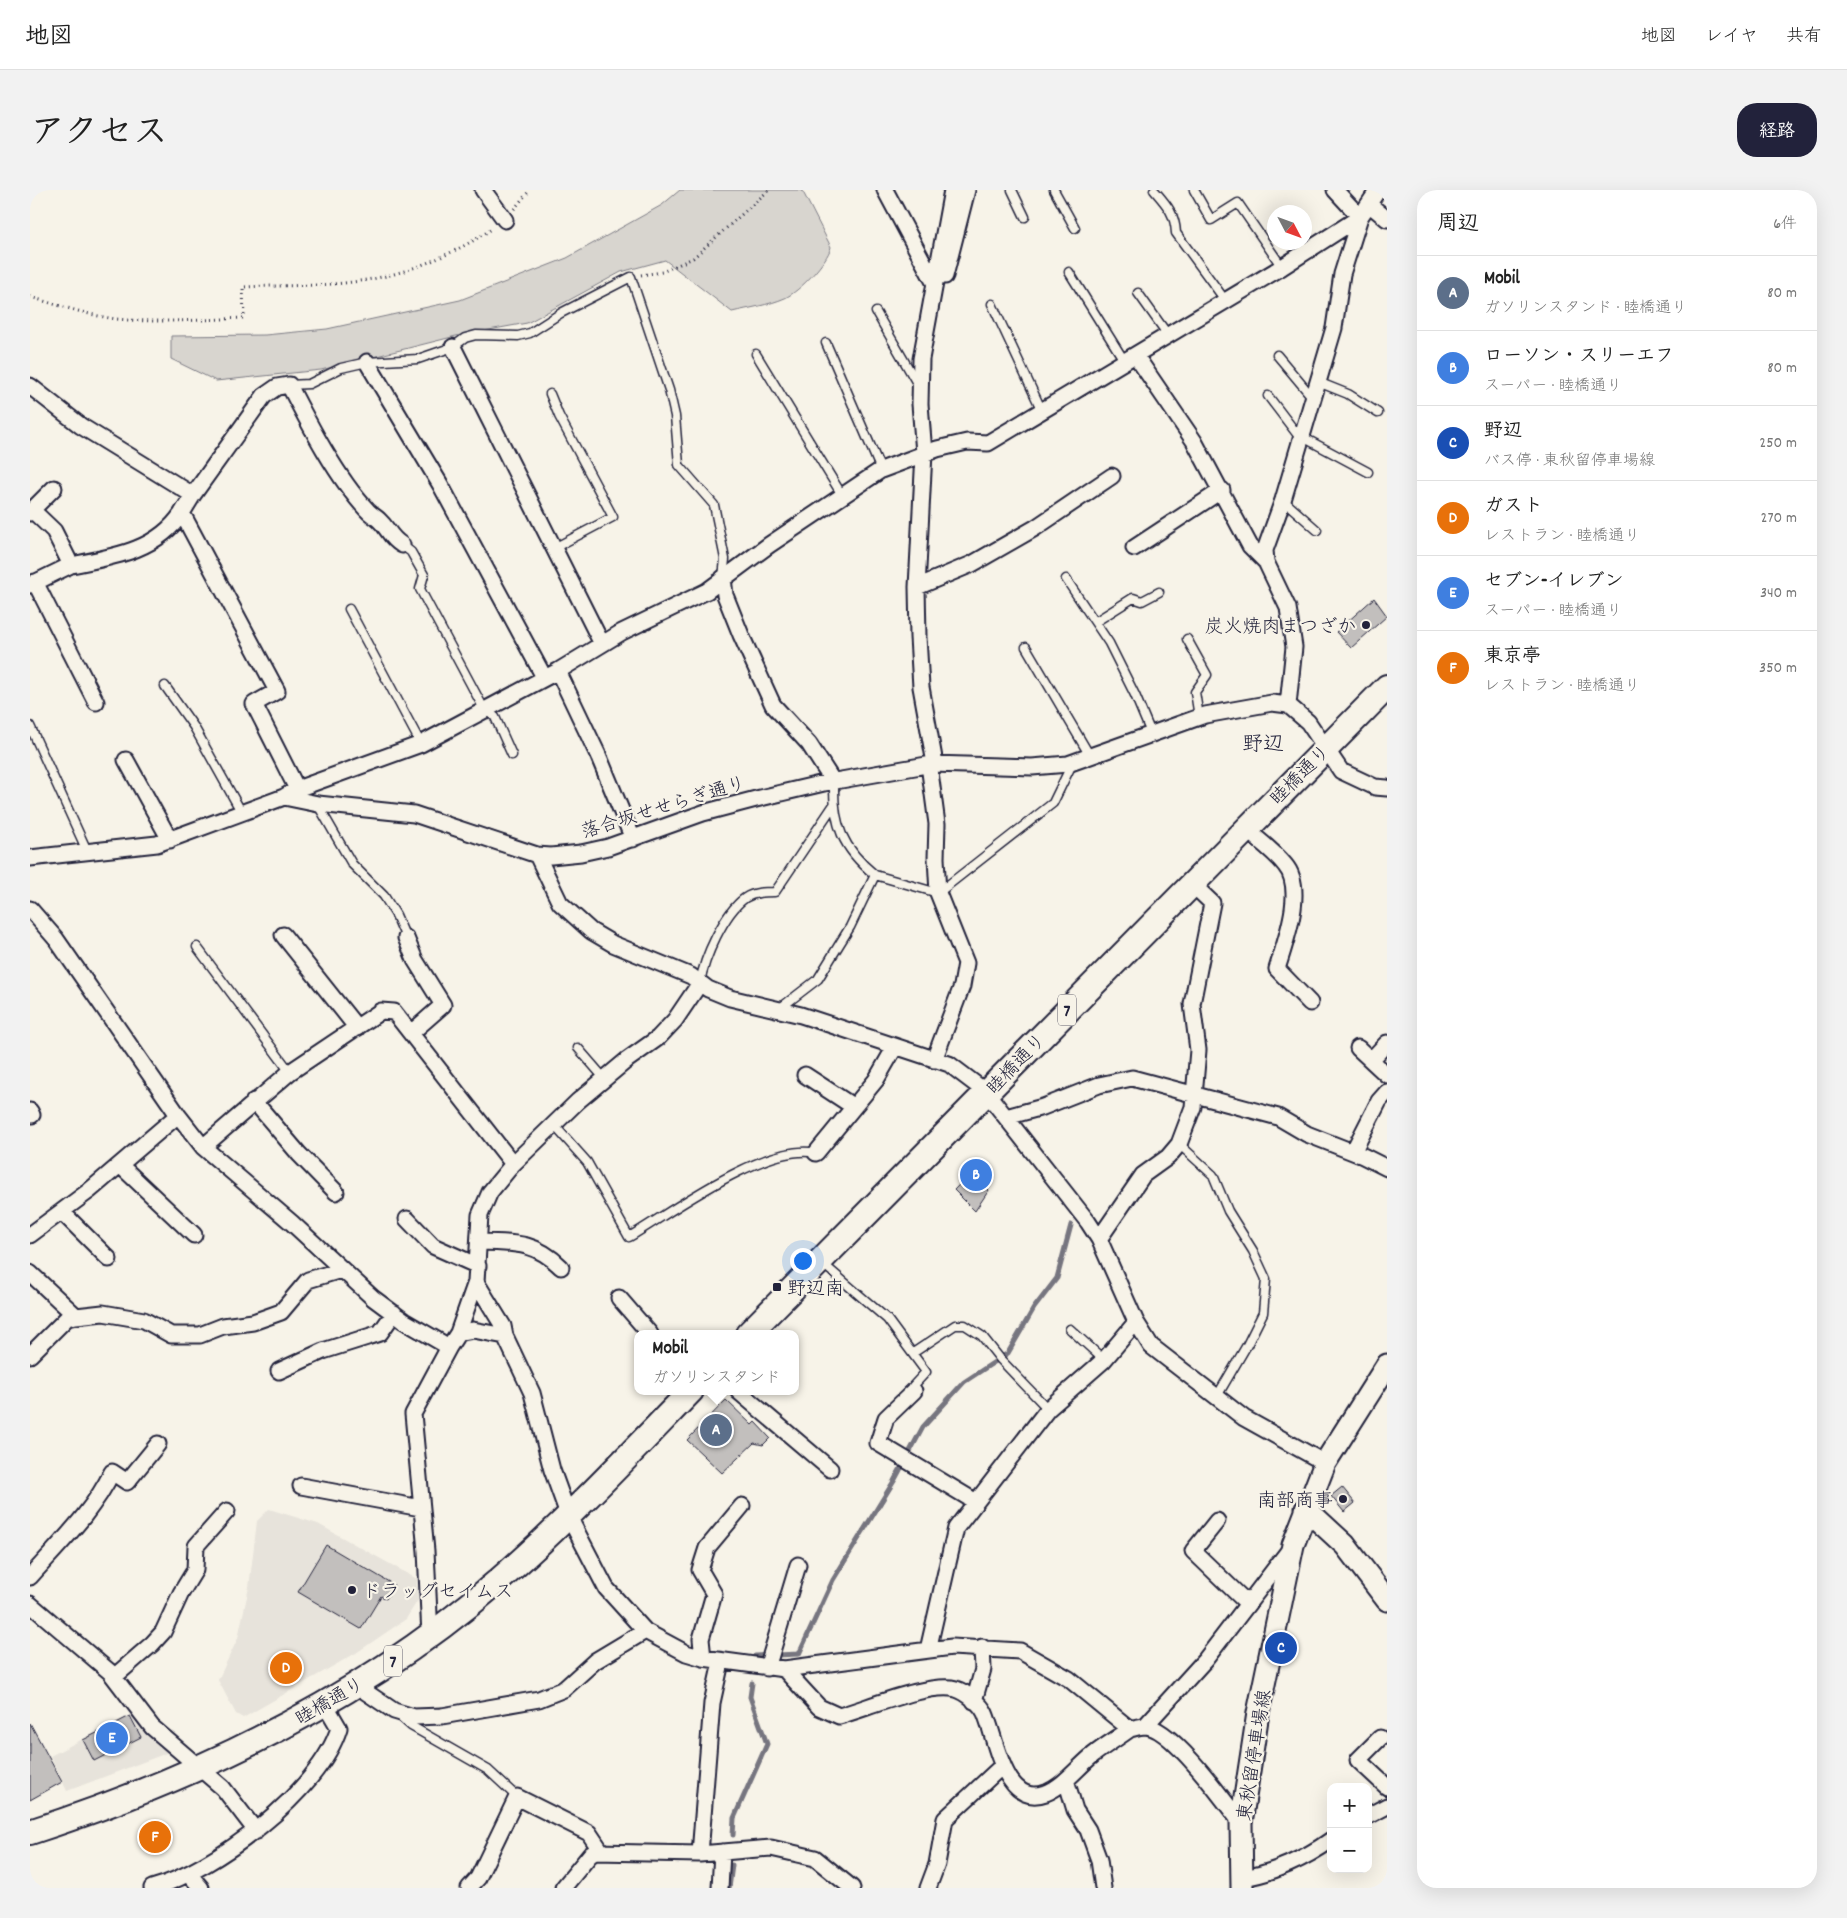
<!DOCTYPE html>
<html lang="ja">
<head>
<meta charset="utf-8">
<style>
	:root { --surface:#fff; --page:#f2f2f2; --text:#222; --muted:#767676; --line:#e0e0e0; --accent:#22223b }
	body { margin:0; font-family:Dekko,"Klee One",sans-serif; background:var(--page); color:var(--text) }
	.controls { position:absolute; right:15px; bottom:15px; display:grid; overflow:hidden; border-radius:10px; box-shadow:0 5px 20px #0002 }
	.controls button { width:45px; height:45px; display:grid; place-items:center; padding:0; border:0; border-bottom:1px solid var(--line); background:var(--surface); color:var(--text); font:25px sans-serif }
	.compass { position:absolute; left:1237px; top:15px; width:45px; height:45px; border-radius:50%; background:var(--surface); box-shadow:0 5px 20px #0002; rotate:131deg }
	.you { position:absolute; left:772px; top:1070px; width:18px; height:18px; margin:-12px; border:4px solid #fff; border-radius:50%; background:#1a73e8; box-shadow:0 0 0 8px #1a73e833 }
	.badge { display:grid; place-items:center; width:32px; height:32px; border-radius:50%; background:var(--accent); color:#fff; font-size:16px; font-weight:700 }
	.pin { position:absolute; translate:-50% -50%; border:2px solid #fff; box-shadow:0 1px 5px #0006 }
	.popup { position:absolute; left:604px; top:1140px; width:165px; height:65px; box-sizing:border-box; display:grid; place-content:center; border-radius:10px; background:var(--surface); filter:drop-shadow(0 1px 4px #0005); font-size:16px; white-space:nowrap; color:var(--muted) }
	.popup b { font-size:19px; color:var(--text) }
	.popup::after { content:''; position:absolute; left:50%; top:100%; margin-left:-10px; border:10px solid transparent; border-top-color:var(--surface) }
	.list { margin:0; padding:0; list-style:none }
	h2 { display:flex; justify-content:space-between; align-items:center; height:65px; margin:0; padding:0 20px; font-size:21px }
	h2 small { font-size:16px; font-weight:400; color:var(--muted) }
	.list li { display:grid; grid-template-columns:32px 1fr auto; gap:15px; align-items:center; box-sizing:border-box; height:75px; padding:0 20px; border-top:1px solid var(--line) }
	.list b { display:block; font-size:19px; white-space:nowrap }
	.list p { margin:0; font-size:16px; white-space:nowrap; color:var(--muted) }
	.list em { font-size:16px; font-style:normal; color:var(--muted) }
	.map { position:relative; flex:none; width:1357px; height:1698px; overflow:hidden; border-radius:20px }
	header { display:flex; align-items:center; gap:30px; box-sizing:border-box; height:70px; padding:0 25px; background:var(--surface); border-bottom:1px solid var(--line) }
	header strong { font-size:24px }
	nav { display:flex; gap:28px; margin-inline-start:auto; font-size:18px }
	.intro { display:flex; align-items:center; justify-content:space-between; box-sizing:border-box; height:120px; padding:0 30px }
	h1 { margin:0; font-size:35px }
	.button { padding:12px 22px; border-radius:20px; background:var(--accent); color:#fff; font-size:18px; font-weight:700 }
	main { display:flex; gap:30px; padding:0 30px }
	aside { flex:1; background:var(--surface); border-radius:20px; box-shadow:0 5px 20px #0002 }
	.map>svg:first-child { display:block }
	.built { fill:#e7e3db }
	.green { fill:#d8d5cf; stroke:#7d7c85 }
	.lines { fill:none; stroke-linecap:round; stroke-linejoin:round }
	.stream { stroke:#76747f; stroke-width:5 }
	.building { fill:#c2bfbd; stroke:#22223b }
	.service-casing { stroke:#22223b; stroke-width:11 }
	.minor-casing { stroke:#22223b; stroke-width:19 }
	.secondary-casing { stroke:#22223b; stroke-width:25 }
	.primary-casing { stroke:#22223b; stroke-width:28 }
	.path { stroke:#22223b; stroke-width:3; stroke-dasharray:1 4; stroke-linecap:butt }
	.service { stroke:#f7f3e8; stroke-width:8 }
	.minor { stroke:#f7f3e8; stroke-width:15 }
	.secondary { stroke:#f7f3e8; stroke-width:21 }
	.primary { stroke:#f7f3e8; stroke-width:24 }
	.poi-dot { fill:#22223b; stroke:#f7f3e8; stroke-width:2 }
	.labels { text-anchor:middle; stroke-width:4.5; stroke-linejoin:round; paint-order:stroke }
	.shield { fill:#f7f3e8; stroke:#62616f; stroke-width:1 }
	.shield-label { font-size:18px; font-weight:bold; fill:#22223b }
	.poi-label { font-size:19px; fill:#22223b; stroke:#f7f3e8; text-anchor:end }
	.street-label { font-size:19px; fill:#22223b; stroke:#f7f3e8 }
	.quarter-label { font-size:21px; fill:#22223b; stroke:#f7f3e8 }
</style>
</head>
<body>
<header>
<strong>地図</strong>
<nav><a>地図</a><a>レイヤ</a><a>共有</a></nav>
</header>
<div class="intro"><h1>アクセス</h1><a class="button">経路</a></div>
<main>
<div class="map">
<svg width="1357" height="1698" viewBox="0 0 1357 1698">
	<rect width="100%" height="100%" fill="#f7f3e8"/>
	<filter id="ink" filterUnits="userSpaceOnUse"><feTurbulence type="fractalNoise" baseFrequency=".02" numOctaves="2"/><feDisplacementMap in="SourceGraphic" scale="10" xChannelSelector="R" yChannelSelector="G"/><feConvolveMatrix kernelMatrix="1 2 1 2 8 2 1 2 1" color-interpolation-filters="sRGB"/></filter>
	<g filter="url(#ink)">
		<path class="built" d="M239 1319 288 1334 387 1389 388 1410 376 1429 326 1463 213 1528 206 1524 188 1490 208 1448 219 1397 227 1331Z
			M105 1522 142 1561 37 1601 20 1566Z"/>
		<path class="green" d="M650 0H772L801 57C797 72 770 101 755 108 739 115 719 118 702 122L635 70 591 82 497 133 426 146 291 180 186 191 141 169V146L235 145 297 139 430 110 537 68 632 15Z"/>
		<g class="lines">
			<path class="stream" d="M725 1466 769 1464 803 1390 864 1291 893 1237 934 1192 978 1163 1004 1118 1027 1088 1041 1035
				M703 1645 704 1628 737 1554 720 1507 722 1493
				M699 1698 702 1675"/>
		</g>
		<path class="building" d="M1344 408 1357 426 1321 458 1306 442Z
			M951 972 965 987 956 997 959 1000 945 1021 924 1000Z
			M696 1210 722 1235 725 1232 740 1248 733 1255 724 1253 692 1283 657 1250Z
			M1312 1297 1325 1313 1314 1322 1301 1306Z
			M296 1355 364 1395 356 1409 351 1406 331 1439 268 1402Z
			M100 1526 111 1547 64 1571 53 1550Z
			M0 1533 32 1592 0 1610Z"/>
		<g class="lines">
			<g class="service-casing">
				<path id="service" d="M982 0 995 27
					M1024 0 1045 38
					M1124 0C1136 14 1145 23 1146 43L1195 110
					M1164 0 1181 30 1208 13 1252 77
					M1039 82 1095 172
					M1108 103 1138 145
					M962 114 1012 221
					M846 122 888 195
					M796 153 851 280
					M726 164 812 305
					M1247 165 1283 208
					M1288 192 1318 204 1348 223
					M259 195 279 194 311 178 337 172 388 169 423 157 435 148 446 145 488 146 500 143 531 123 601 87 639 200 645 226 649 275 684 315 695 369 693 388
					M520 204 529 226 583 327 524 358
					M1238 206 1267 244 1338 282
					M1253 310 1287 340
					M372 355 381 362 394 385 390 399 454 519 465 527 482 565
					M1036 389 1079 453 1105 505 1121 543
					M319 419 391 554
					M1065 432 1103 408 1112 411 1129 402
					M1157 449 1177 485 1165 502 1169 527
					M996 457 1060 566
					M135 496 164 537 212 623
					M0 536 58 663
					M288 615 322 674 354 706 366 725 376 748
					M845 685 908 703 1023 613 1042 574
					M167 757 260 882
					M670 793C674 768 694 723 715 708 724 702 735 702 745 702L803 616
					M749 819 788 789 820 737 845 685C812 658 803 634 804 593
					M548 858 574 888
					M524 935 557 972 599 1047C643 1021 736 952 786 963
					M1149 954 1183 985 1198 1021 1223 1061 1236 1089 1233 1123 1217 1155 1186 1208
					M792 1073 857 1129 896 1182 883 1196 884 1201
					M1040 1139 1074 1170
					M883 1163 925 1135H935L952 1146 971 1170 1018 1219
					M371 1527 381 1536 458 1580 487 1607"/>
			</g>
			<g class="minor-casing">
				<path id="minor" d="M453 0 475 30
					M855 0 904 92
					M1305 0 1330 27
					M1340 15 1357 29
					M915 86 937 0
					M423 157 572 454
					M1106 166 1164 251 1220 356 1236 372
					M337 172 410 294 514 487
					M0 196 51 236 163 305 152 323 247 501 224 514 267 599
					M163 305 234 206 247 197 259 195C279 234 307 288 337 320 340 324 345 326 349 330 359 339 359 347 372 355
					M2 320 24 298
					M0 323 2 320 24 341 41 375C82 367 127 361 152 323
					M1104 358 1192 300
					M693 388 695 405 711 445 743 515 779 554 804 593
					M5 392 66 512
					M0 395 41 375
					M887 397 942 374 1005 338 1082 286
					M528 481 569 567 603 649
					M1258 515 1264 457 1258 418 1236 372 1235 360 1253 310 1304 138 1312 84 1330 27
					M96 570 140 650
					M254 607 267 599 391 554 528 481 592 442 677 401 739 355 851 280 907 259 937 252 958 253 1252 77 1330 27 1348 0
					M1215 638C1228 650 1244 661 1255 675 1276 699 1255 752 1247 779L1280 813
					M507 665 530 713 561 741 583 754 661 786 678 799 700 808 771 825 919 874 956 902 1058 1032 1069 1049 1106 1132 1121 1156 1214 1228 1295 1273
					M0 668 127 654 254 607 288 614 384 624 507 665 521 666 551 663 578 657 673 623 726 609 794 593 902 574 1002 577 1038 574 1175 525 1242 513 1258 515 1278 532 1311 581 1345 597 1357 598
					M0 719 26 749 148 925 173 957 262 1033 343 1108 374 1131 419 1157 428 1143 446 1092 450 1025 460 1002 483 974 548 911 597 870 628 848 645 830 670 793
					M253 745 327 838
					M376 748 385 770 413 815 381 843
					M1328 858 1357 885
					M904 870 932 796 936 773 908 703 906 668 907 634 900 582 904 568 891 497 888 447 887 397 894 263 890 214 891 169 922 0
					M1341 870 1357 853
					M775 885 824 917
					M224 911 269 964 306 1002
					M0 921 2 925
					M976 927 1013 917 1069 895 1102 888 1248 927 1277 944 1333 966 1357 978
					M173 957 260 882 351 821 364 822 483 974
					M1323 962 1349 911 1357 902
					M786 963 846 890 865 857
					M90 975 164 1045
					M32 1022 79 1069
					M377 1029 403 1056 448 1076
					M0 1045 59 1001 148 925
					M1069 1049 1113 985 1138 967 1149 954 1163 917 1168 860 1162 814 1182 713 1161 693
					M449 1052C484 1053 505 1051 531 1077
					M0 1083 46 1126
					M446 1092 473 1136 475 1146
					M589 1108 620 1144
					M428 1143 443 1140 475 1146 502 1203 522 1280 539 1327 576 1398 615 1441 656 1463 673 1468 754 1479 922 1457 990 1461 1039 1489 1100 1539C1104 1538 1111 1536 1115 1536 1142 1537 1195 1612 1211 1633
					M0 1165 37 1128 46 1126 73 1123 114 1130 141 1145H170L193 1136 223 1132 251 1122 278 1090 311 1080
					M249 1181 293 1161 350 1143 364 1123
					M708 1201 800 1279
					M884 1201 856 1228 848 1253 946 1312
					M271 1296 391 1318
					M1187 1331 1163 1361 1217 1413
					M0 1387C29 1354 63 1322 82 1282L97 1292 128 1254
					M0 1414 80 1482 122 1537 193 1598 226 1641
					M400 1446 396 1361 383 1224 419 1157
					M898 1460 926 1338 1018 1219 1074 1170 1106 1132
					M673 1468 671 1449 684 1404 670 1380 677 1358 712 1316
					M737 1478 768 1375
					M754 1479 789 1517 809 1526C838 1518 899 1492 926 1499 936 1502 951 1514 955 1523 966 1548 974 1618 1016 1603 1034 1596 1048 1577 1063 1565 1074 1556 1088 1548 1100 1539
					M84 1487 122 1454 133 1442 151 1403 165 1380 166 1356 197 1321
					M327 1496 364 1521 384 1527 412 1526 509 1509 534 1499 565 1471 615 1441
					M944 1511 953 1479 952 1457
					M1115 1536 1175 1470 1260 1359
					M1350 1548 1328 1570 1357 1597
					M1036 1590 1045 1620 1058 1640 1069 1670 1073 1698
					M1338 1626 1357 1616
					M670 1664 682 1513 691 1472
					M160 1685 171 1698
					M1212 1688C1242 1684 1276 1668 1301 1650
					M122 1698C184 1681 290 1601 309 1538L295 1514
					M439 1698 448 1688 487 1607 559 1643 571 1661
					M533 1698 560 1665 565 1662 670 1664 741 1658 785 1668 822 1698
					M690 1698 692 1662
					M898 1698 907 1674 915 1629 973 1575"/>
			</g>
			<g class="secondary-casing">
				<path id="secondary" d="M1276 1319 1315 1355 1357 1410
					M1212 1698 1211 1633 1228 1523 1263 1355 1295 1273 1357 1175"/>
			</g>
			<g class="primary-casing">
				<path id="primary" d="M718 1144 1357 497
					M0 1642C170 1587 332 1509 468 1391 536 1332 598 1266 661 1201"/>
			</g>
			<path class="path" d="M484 19 500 0
				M611 85 632 82 663 68 739 0
				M0 107C28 115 57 125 86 129 129 133 171 130 214 128L213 97C253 95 296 97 336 90 377 84 429 62 463 38"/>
			<use href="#service" class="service"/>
			<use href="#minor" class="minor"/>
			<use href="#secondary" class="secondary"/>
			<use href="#primary" class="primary"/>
		</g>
	</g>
	<g class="poi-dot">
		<circle cx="1336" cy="435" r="5"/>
		<rect x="742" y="1092" width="10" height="10" rx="2.5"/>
		<circle cx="1313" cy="1309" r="5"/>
		<circle cx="322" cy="1400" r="5"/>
	</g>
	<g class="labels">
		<g class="shield">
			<rect x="1028" y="804.5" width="18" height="31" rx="4"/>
			<rect x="354" y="1455.5" width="18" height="31" rx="4"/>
		</g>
		<g class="shield-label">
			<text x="1037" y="826">7</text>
			<text x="363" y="1477">7</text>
		</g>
		<g class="poi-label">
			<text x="1326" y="442">炭火焼肉まつざか</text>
			<text x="757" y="1104" text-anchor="start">野辺南</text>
			<text x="1303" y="1316">南部商事</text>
			<text x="332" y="1407" text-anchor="start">ドラッグセイムス</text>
		</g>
		<g class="street-label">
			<text transform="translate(1269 584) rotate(-45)" y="7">睦橋通り</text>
			<text transform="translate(633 616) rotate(-17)" y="7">落合坂せせらぎ通り</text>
			<text transform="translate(985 873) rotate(-46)" y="7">睦橋通り</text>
			<text transform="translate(299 1510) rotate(-30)" y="7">睦橋通り</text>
			<text transform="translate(1223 1565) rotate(-81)" y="7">東秋留停車場線</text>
		</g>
		<g class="quarter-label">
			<text x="1233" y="560">野辺</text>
		</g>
	</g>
</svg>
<div class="controls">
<button>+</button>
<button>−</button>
</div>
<svg class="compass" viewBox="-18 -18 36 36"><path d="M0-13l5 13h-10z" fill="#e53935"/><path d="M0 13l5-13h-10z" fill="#767676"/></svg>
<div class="you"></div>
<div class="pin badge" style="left:686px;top:1240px;background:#5c6f8a">A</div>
<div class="popup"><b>Mobil</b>ガソリンスタンド</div>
<div class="pin badge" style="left:946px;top:985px;background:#3f7fe0">B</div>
<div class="pin badge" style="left:1251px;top:1458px;background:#1a4fb4">C</div>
<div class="pin badge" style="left:256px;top:1478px;background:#e8710a">D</div>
<div class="pin badge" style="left:82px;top:1548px;background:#3f7fe0">E</div>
<div class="pin badge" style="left:125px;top:1647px;background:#e8710a">F</div>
</div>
<aside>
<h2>周辺<small>6件</small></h2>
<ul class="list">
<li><span class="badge" style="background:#5c6f8a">A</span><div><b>Mobil</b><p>ガソリンスタンド · 睦橋通り</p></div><em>80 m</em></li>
<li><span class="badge" style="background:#3f7fe0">B</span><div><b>ローソン・スリーエフ</b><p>スーパー · 睦橋通り</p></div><em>80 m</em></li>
<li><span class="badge" style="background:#1a4fb4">C</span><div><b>野辺</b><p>バス停 · 東秋留停車場線</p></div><em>250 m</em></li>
<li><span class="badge" style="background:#e8710a">D</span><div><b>ガスト</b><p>レストラン · 睦橋通り</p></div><em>270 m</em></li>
<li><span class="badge" style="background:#3f7fe0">E</span><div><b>セブン-イレブン</b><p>スーパー · 睦橋通り</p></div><em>340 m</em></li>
<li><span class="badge" style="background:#e8710a">F</span><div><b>東京亭</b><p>レストラン · 睦橋通り</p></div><em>350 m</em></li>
</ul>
</aside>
</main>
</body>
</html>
